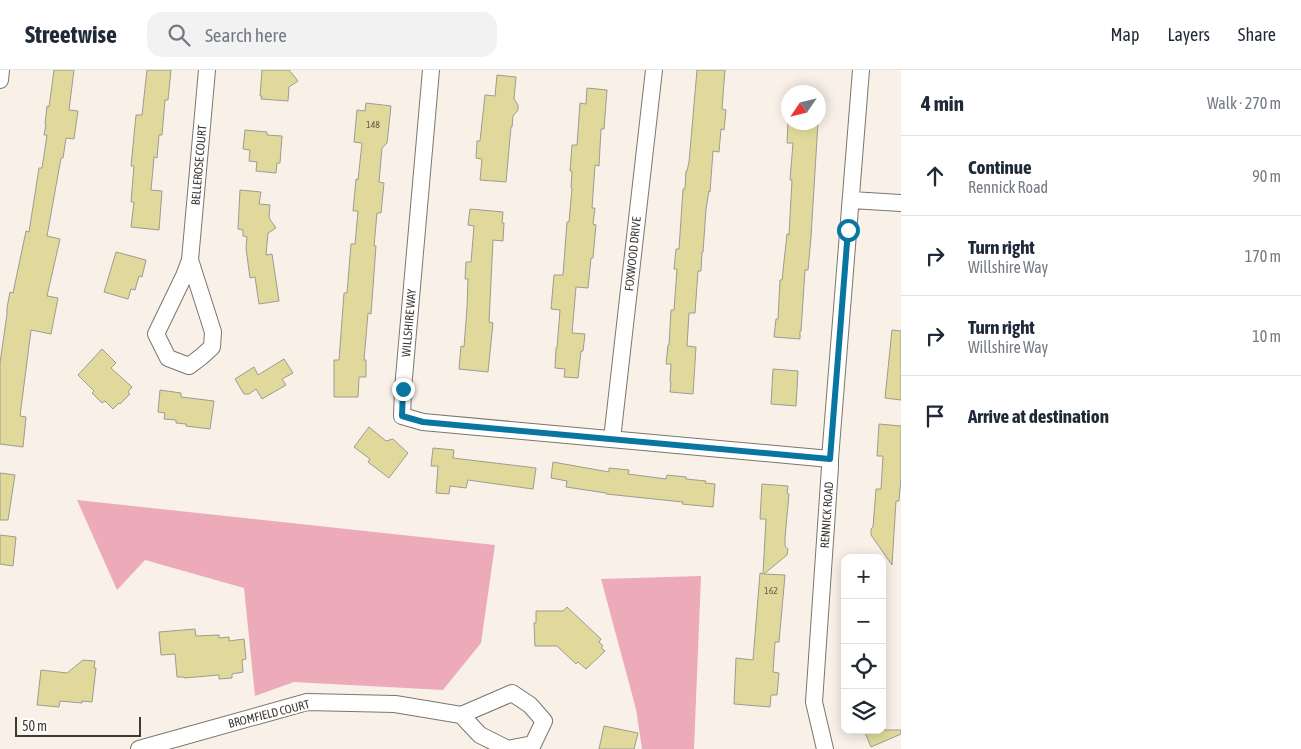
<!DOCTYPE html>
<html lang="en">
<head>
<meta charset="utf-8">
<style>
	:root { --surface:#fff; --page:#f2f2f3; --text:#1f2937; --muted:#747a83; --line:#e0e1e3 }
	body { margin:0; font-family:"Asap Condensed",sans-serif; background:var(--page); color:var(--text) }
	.controls { position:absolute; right:15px; bottom:15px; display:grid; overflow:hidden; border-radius:10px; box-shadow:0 2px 12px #0003 }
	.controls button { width:45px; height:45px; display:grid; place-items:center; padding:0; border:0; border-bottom:1px solid var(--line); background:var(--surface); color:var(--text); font:25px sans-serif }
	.compass { position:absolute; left:781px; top:15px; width:45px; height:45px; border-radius:50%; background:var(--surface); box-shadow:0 2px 12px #0003; rotate:235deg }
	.scale { position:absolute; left:15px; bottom:12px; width:126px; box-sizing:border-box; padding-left:5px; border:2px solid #3d3936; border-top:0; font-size:14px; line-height:18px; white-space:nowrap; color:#3d3936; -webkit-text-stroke:4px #fff; paint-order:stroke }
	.stop { position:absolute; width:15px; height:15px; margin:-11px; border:4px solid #0976a1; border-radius:50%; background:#fff }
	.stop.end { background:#0976a1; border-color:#fff; box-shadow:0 1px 5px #0008 }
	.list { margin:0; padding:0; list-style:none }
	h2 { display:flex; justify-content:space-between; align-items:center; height:65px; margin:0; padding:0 20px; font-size:21px }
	h2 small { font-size:16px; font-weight:400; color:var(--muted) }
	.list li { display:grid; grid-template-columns:32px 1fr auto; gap:15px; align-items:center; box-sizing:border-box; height:80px; padding:0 20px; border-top:1px solid var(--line) }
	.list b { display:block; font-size:19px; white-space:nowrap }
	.list p { margin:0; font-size:16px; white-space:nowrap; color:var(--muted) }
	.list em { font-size:16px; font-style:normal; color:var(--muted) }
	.icon { flex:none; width:28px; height:28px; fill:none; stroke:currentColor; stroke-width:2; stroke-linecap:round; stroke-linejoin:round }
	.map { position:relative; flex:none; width:901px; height:679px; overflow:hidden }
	header { display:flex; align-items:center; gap:30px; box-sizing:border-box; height:70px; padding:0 25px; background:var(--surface); border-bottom:1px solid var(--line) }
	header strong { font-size:24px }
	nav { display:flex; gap:28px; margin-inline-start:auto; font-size:18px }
	.search { width:350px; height:45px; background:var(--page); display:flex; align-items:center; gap:12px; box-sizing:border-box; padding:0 18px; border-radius:15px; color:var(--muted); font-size:19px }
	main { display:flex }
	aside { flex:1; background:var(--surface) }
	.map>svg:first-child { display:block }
	.forest { fill:#edaab9 }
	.building { fill:#e0d99b; stroke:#9d9c91 }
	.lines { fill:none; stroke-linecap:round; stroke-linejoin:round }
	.minor-casing { stroke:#7d756d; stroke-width:18 }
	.minor { stroke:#fff; stroke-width:16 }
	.route { stroke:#0976a1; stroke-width:6 }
	.labels { text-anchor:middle; stroke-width:4; stroke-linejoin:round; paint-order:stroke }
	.number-label { font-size:10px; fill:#66614f }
	.street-label { font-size:12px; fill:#3d3936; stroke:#fff }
</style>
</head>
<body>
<header>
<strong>Streetwise</strong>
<div class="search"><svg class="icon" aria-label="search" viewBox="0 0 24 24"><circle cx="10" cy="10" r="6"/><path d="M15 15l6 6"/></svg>Search here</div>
<nav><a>Map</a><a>Layers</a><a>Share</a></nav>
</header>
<main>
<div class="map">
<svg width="901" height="679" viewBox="0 0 901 679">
	<rect width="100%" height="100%" fill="#f9f1e7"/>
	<path class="forest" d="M77 430 495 475 481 573 443 620 294 612 255 626 244 518 145 490 117 520Z
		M701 506 694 679H642L636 639 601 509Z"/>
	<path class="building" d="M54 0H74L69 40 78 41 74 69 66 68 63 88H61L47 166 60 169 47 226 58 228 51 264 31 260 20 346 26 347 23 377 0 374V293L7 244V238L10 222 13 223 26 161 29 162 39 98H42L47 65H44L46 54H45L47 36 49 37Z
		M147 0H171L168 30H165L162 65H159L157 88 154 87 151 120 162 121 159 160 131 157 134 132H131L134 96H131L136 45H142Z
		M262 0H289L298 11 289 17 288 31 261 29 262 26H260Z
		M697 0H725L722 39 726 40 724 60 721 59 719 82 713 81 710 122 709 121 706 139 703 182H702L701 201H698L695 243H689L687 276 696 277 693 324 670 322 671 312H670L671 294H666L668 275H669L671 240H674L677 199H674L676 179H679L683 119H685L686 101H687L689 92Z
		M497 5 516 7 514 29 518 35V40L513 46 512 57H511L506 112 480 110 482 89 476 88 477 71H480L485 25 495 26Z
		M587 18 607 20 604 59H601L599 96 595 95 592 138H595L593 154 596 155 593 188H591L588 218 576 217 572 263 585 264 583 281H581L578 308 564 307 565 299 555 298 556 278H557L560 240 551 239 554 205H563L567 152H569L572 118H571L572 101H570L572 75H577L580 33 586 34Z
		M366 33 391 36 387 73 382 78 379 112 384 113 381 143H377L374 176H376L371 244 368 243 364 290H366V307H359L358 327H334V290H339L344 223H347L351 174H355L358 141H353L356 109 358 110 362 73 354 72 357 40 365 41Z
		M788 52H818L811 167 808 200H805L801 261H800V269L774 267 776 249H778L780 210H782L787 164 789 165 792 110H790L793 73H787Z
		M245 60 267 62V65L282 66 280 93H277L276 103 256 101 257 92 249 91 250 80 243 79Z
		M240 120 261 122 259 134 270 135 269 148 276 158 268 163 266 185 272 184 279 231 259 234 255 207 250 208 246 178 247 167 243 166V160L238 159Z
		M470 139 503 142 502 153H504L503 171 493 170 489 252 493 253 488 302 459 299 461 276 464 277 467 238 468 209H465L466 192H471L474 156 468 155Z
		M116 182 146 190 142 207 139 206 135 220 131 219 128 229 104 222Z
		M892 260 901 261V330L885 328Z
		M102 279 116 293 111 298 132 317 128 322 130 324 120 334 119 333 113 339 105 331 102 333 92 323 94 321 78 305Z
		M284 289 293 303 282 309 286 315 262 329 256 319 249 324H244L235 309 254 297 258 305Z
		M773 299 798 301 796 336 771 334Z
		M160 320 181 323V327L214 331 210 359 186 356V354L176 353V350L164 349 165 343 158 342Z
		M879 354 901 356V407L899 431H896L892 495 871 465V459L873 457 876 419H881L883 386H877Z
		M369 357 386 371 393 369 408 383 389 408 368 392 370 389 354 377Z
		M433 378 454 380 453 388 536 398 533 419 468 410 466 418 450 416 449 424 436 423 438 396H431Z
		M553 392 609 402V398L629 400 628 404 666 409 667 405 686 407V409L706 411 705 413 715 414 713 437 682 434 683 432 606 424V423L566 417 567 411 551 408Z
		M0 403 15 405 8 450H0Z
		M762 414 788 416 787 423 789 424 785 468V476L788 479 787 485 764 504 785 505 779 572H775L773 602 779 603 777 625H771L770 637 734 634 736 588 753 590 760 503 763 504 766 449H760Z
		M0 465 16 467 13 496 0 494Z
		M567 537 601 569 599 572 603 576 601 578 605 581 586 599 578 592 576 594 557 576H535L534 553H536V541H563Z
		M195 559 196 566 219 565V568L229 567V571L244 569 246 589 242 590 243 602 232 604V608L219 609V605L184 608V607H177L175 584 161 585 159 562Z
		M83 590 95 591 94 598H96L92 632 82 631V633L60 631 59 637 37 635 41 600 67 603Z
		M604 656 638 663 634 679H599Z
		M864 660H901V664L871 677Z"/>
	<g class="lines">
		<g class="minor-casing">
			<path id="minor" d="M431 0 403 319 402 346 423 352 830 389
				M0 10 1 0
				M851 130 901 133
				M190 190 213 262 212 277 201 287 189 296 168 288 156 264 184 206 190 190 207 0
				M612 369 654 0
				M461 645 480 665 508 679
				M139 679 307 632 395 634 461 645 512 623 530 635 544 651 533 674 508 679
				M825 679 814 632 830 397V389L861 0"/>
		</g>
		<use href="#minor" class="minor"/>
	</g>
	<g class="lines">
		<path class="route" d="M403 319 402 346 423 352 830 389 848 160"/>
	</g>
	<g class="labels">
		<g class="number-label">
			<text x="373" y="58">148</text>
			<text x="771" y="524">162</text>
		</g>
		<g class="street-label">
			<text transform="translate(199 95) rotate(-85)" y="4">BELLEROSE COURT</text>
			<text transform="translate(633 184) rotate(-84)" y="4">FOXWOOD DRIVE</text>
			<text transform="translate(409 253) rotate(-85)" y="4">WILLSHIRE WAY</text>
			<text transform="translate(827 445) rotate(-86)" y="4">RENNICK ROAD</text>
			<text transform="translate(269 644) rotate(-14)" y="4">BROMFIELD COURT</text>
		</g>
	</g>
</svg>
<div class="controls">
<button>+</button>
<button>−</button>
<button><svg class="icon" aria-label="locate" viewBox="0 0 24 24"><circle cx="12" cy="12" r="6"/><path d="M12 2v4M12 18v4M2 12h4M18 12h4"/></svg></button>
<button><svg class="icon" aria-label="layers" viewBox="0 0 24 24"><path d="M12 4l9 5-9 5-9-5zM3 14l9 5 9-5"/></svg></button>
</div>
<svg class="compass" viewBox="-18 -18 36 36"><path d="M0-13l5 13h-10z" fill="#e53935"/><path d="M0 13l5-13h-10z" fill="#747a83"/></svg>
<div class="scale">50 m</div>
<div class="stop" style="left:848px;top:160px"></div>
<div class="stop end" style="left:403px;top:319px"></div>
</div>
<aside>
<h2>4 min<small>Walk · 270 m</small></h2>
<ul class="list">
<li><svg class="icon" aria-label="ahead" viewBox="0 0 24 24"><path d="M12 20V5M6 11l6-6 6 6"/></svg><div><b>Continue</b><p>Rennick Road</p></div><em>90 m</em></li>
<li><svg class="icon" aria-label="right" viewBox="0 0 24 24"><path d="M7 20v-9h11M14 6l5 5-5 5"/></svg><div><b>Turn right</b><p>Willshire Way</p></div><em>170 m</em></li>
<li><svg class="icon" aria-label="right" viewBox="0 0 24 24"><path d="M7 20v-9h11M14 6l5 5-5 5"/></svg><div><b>Turn right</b><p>Willshire Way</p></div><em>10 m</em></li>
<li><svg class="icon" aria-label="arrive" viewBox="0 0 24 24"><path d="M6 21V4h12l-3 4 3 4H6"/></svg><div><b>Arrive at destination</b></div></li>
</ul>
</aside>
</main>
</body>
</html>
